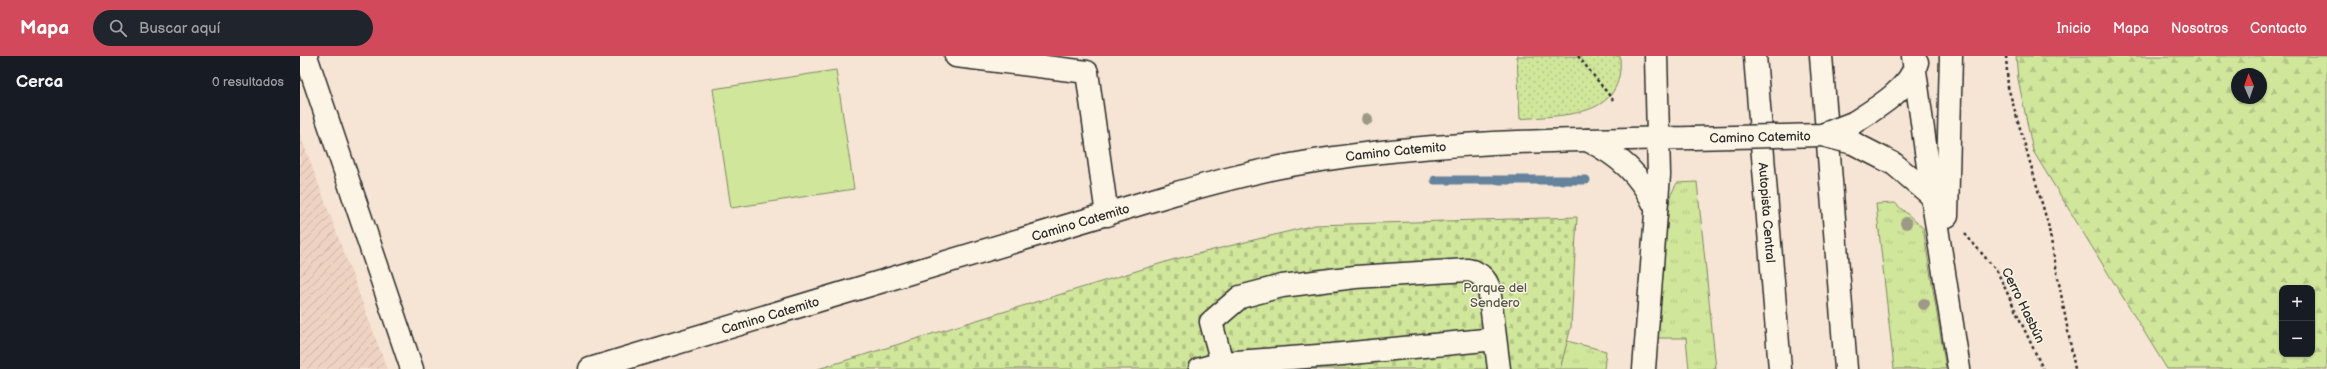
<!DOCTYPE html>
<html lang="es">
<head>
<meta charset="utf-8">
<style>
	:root { --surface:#171b24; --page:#20242c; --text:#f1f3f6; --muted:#9ea1a6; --line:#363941; --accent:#d1495b }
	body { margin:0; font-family:"Balsamiq Sans",sans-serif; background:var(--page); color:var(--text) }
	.controls { position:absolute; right:12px; bottom:12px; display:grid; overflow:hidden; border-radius:8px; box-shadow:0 1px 3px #0004 }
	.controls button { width:36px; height:36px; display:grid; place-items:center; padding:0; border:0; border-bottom:1px solid var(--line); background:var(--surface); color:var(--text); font:20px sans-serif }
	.compass { position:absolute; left:1931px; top:12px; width:36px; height:36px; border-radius:50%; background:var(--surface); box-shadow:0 1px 3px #0004; rotate:358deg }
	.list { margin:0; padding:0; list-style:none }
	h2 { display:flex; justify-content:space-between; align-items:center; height:52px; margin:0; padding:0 16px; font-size:17px }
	h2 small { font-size:13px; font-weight:400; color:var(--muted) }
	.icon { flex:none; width:22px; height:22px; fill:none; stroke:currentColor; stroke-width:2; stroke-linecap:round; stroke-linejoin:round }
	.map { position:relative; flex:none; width:2027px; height:313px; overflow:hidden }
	header { display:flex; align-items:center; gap:24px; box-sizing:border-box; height:56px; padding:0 20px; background:var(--accent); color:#fff }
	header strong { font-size:19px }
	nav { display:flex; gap:22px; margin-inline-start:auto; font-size:14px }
	.search { width:280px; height:36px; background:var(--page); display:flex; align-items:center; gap:10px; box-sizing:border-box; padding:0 14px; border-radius:22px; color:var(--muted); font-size:15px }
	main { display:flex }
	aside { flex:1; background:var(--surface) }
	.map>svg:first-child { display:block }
	.industrial { fill:url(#industrial-furrows) }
	.grass { fill:url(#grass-tufts); stroke:#7e8863 }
	.forest { fill:url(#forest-firs); stroke:#7e8863; fill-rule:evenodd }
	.cemetery { fill:url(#cemetery-stones); stroke:#7e8863 }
	.park { fill:url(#park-dots); stroke:#7e8863 }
	.garden { fill:#d0e69b; stroke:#7e8863 }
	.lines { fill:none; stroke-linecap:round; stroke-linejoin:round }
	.stream { stroke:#66839d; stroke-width:9 }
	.minor-casing { stroke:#2b2b2b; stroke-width:25 }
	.major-casing { stroke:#2b2b2b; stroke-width:25 }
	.highway-casing { stroke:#2b2b2b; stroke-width:25 }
	.path { stroke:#2b2b2b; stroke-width:2.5; stroke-dasharray:3 3; stroke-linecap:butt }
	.minor { stroke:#fcf5e5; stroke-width:22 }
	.major { stroke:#fcf5e5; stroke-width:22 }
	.highway { stroke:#fcf5e5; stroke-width:22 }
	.major-bridge-casing { stroke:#2b2b2b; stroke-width:25; stroke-linecap:butt }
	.major-bridge { stroke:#fcf5e5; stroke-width:22 }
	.tree { fill:#9d9987 }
	.labels { text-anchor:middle; stroke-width:3; stroke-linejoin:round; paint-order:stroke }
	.street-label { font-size:13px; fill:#2b2b2b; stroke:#fcf5e5 }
	.park-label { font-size:13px; fill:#545a47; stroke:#fcf5e5 }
</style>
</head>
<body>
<header>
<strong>Mapa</strong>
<div class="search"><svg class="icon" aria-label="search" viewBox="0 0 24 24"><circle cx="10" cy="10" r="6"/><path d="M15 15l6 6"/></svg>Buscar aquí</div>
<nav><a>Inicio</a><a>Mapa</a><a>Nosotros</a><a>Contacto</a></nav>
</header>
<main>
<aside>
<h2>Cerca<small>0 resultados</small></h2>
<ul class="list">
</ul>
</aside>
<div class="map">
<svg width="2027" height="313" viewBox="0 0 2027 313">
	<defs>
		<pattern id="industrial-furrows" width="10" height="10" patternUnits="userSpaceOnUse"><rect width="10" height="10" fill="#eed2c2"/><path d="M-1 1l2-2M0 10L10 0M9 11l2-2" fill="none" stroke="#ccb4a7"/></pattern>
		<pattern id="grass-tufts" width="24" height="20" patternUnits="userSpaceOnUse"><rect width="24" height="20" fill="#d0e69b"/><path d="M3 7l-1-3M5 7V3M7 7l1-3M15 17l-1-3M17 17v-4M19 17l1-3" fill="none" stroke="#b3c586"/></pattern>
		<pattern id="forest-firs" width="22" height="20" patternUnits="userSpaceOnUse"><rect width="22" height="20" fill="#d0e69b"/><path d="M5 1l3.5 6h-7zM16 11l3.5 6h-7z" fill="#b3c586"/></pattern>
		<pattern id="cemetery-stones" width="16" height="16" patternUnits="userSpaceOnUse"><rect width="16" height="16" fill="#d0e69b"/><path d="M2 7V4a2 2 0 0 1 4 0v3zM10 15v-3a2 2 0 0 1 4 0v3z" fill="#b3c586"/></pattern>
		<pattern id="park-dots" width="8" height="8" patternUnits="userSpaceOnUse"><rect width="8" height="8" fill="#d0e69b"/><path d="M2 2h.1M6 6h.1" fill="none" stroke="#b3c586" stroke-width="1.8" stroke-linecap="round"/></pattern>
	</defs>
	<rect width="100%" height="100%" fill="#f6e5d5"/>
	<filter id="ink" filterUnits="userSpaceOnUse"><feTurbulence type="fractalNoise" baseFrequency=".025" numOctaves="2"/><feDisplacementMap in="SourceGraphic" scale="8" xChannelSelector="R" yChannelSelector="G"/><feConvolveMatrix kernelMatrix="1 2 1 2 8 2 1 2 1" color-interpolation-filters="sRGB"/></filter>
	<g filter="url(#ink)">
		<path class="industrial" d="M0 78 87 313H0Z"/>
		<path class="grass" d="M1397 126 1416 313H1389L1386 282H1354L1370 140 1377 127Z
			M1595 147 1623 172 1646 313H1594L1576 148Z
			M1267 285 1306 295 1304 313H1260Z"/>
		<path class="forest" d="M1716 0H2027V313H1867L1733 95 1718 23ZM1937 18H1961V42H1937ZM1982 232H2012V298H1982Z"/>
		<path class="cemetery" d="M1277 161 1271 271 1260 313H518L872 204 1015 169Z"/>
		<path class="park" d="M1217 0H1320C1325 63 1266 58 1220 63Z"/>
		<path class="garden" d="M536 14 554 133 431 152 413 33Z"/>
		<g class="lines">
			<path class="stream" d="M1135 124H1286"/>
			<g class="minor-casing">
				<path id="minor" d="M6 0 112 313
					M656 0 787 16 807 159
					M1195 283 1032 299 922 307 911 266 940 241 982 230 1055 221 1168 214C1179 216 1185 221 1189 232L1199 313
					M900 313 922 307"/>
			</g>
			<g class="major-casing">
				<g id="major">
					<path d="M1613 0 1632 140 1659 313"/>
					<path d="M1553 67C1575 53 1610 33 1617 6"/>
					<path d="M1287 84C1319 99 1341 119 1356 152"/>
					<path d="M1553 87 1594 108 1632 140"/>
					<path d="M1647 160 1651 0"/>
					<path id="s1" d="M290 313 873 138C912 127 951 116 991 109 1123 85 1257 84 1392 82"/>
					<path d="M1344 313 1359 119 1356 0"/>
				</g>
			</g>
			<g class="highway-casing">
				<g id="highway">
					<path id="s2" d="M1455 0 1480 313"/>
					<path d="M1521 0 1546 313"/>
				</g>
			</g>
			<path class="path" d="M1278 0 1313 44
				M1706 0 1708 31 1748 168 1775 313
				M1665 178 1697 215 1743 313"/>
			<use href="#minor" class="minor"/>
			<use href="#major" class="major"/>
			<use href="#highway" class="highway"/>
			<g class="major-bridge-casing">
				<g id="major-bridge">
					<path d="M1522 79 1553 87"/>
					<path id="s3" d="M1392 82 1522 79 1553 67"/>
				</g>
			</g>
			<use href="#major-bridge" class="major-bridge"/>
		</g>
		<g class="tree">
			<circle cx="1067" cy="63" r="6"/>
			<circle cx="1606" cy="167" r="6"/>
			<circle cx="1624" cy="248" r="6"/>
		</g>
	</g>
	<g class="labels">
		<g class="street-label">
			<text dy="5" stroke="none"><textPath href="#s3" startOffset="68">Camino Catemito</textPath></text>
			<text dy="5" stroke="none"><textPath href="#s1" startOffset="836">Camino Catemito</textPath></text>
			<text dy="5" stroke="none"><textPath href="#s2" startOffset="157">Autopista Central</textPath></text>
			<text dy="5" stroke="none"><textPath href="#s1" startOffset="512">Camino Catemito</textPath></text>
			<text transform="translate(1724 249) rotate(64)" y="5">Cerro Hasbún</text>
			<text dy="5" stroke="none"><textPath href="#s1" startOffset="188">Camino Catemito</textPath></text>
		</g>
		<g class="park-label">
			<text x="1195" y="236">Parque del<tspan x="1195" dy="15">Sendero</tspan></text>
		</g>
	</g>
</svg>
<div class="controls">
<button>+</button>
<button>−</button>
</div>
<svg class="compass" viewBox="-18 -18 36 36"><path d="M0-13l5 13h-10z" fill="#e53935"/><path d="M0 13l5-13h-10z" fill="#9ea1a6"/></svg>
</div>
</main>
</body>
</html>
